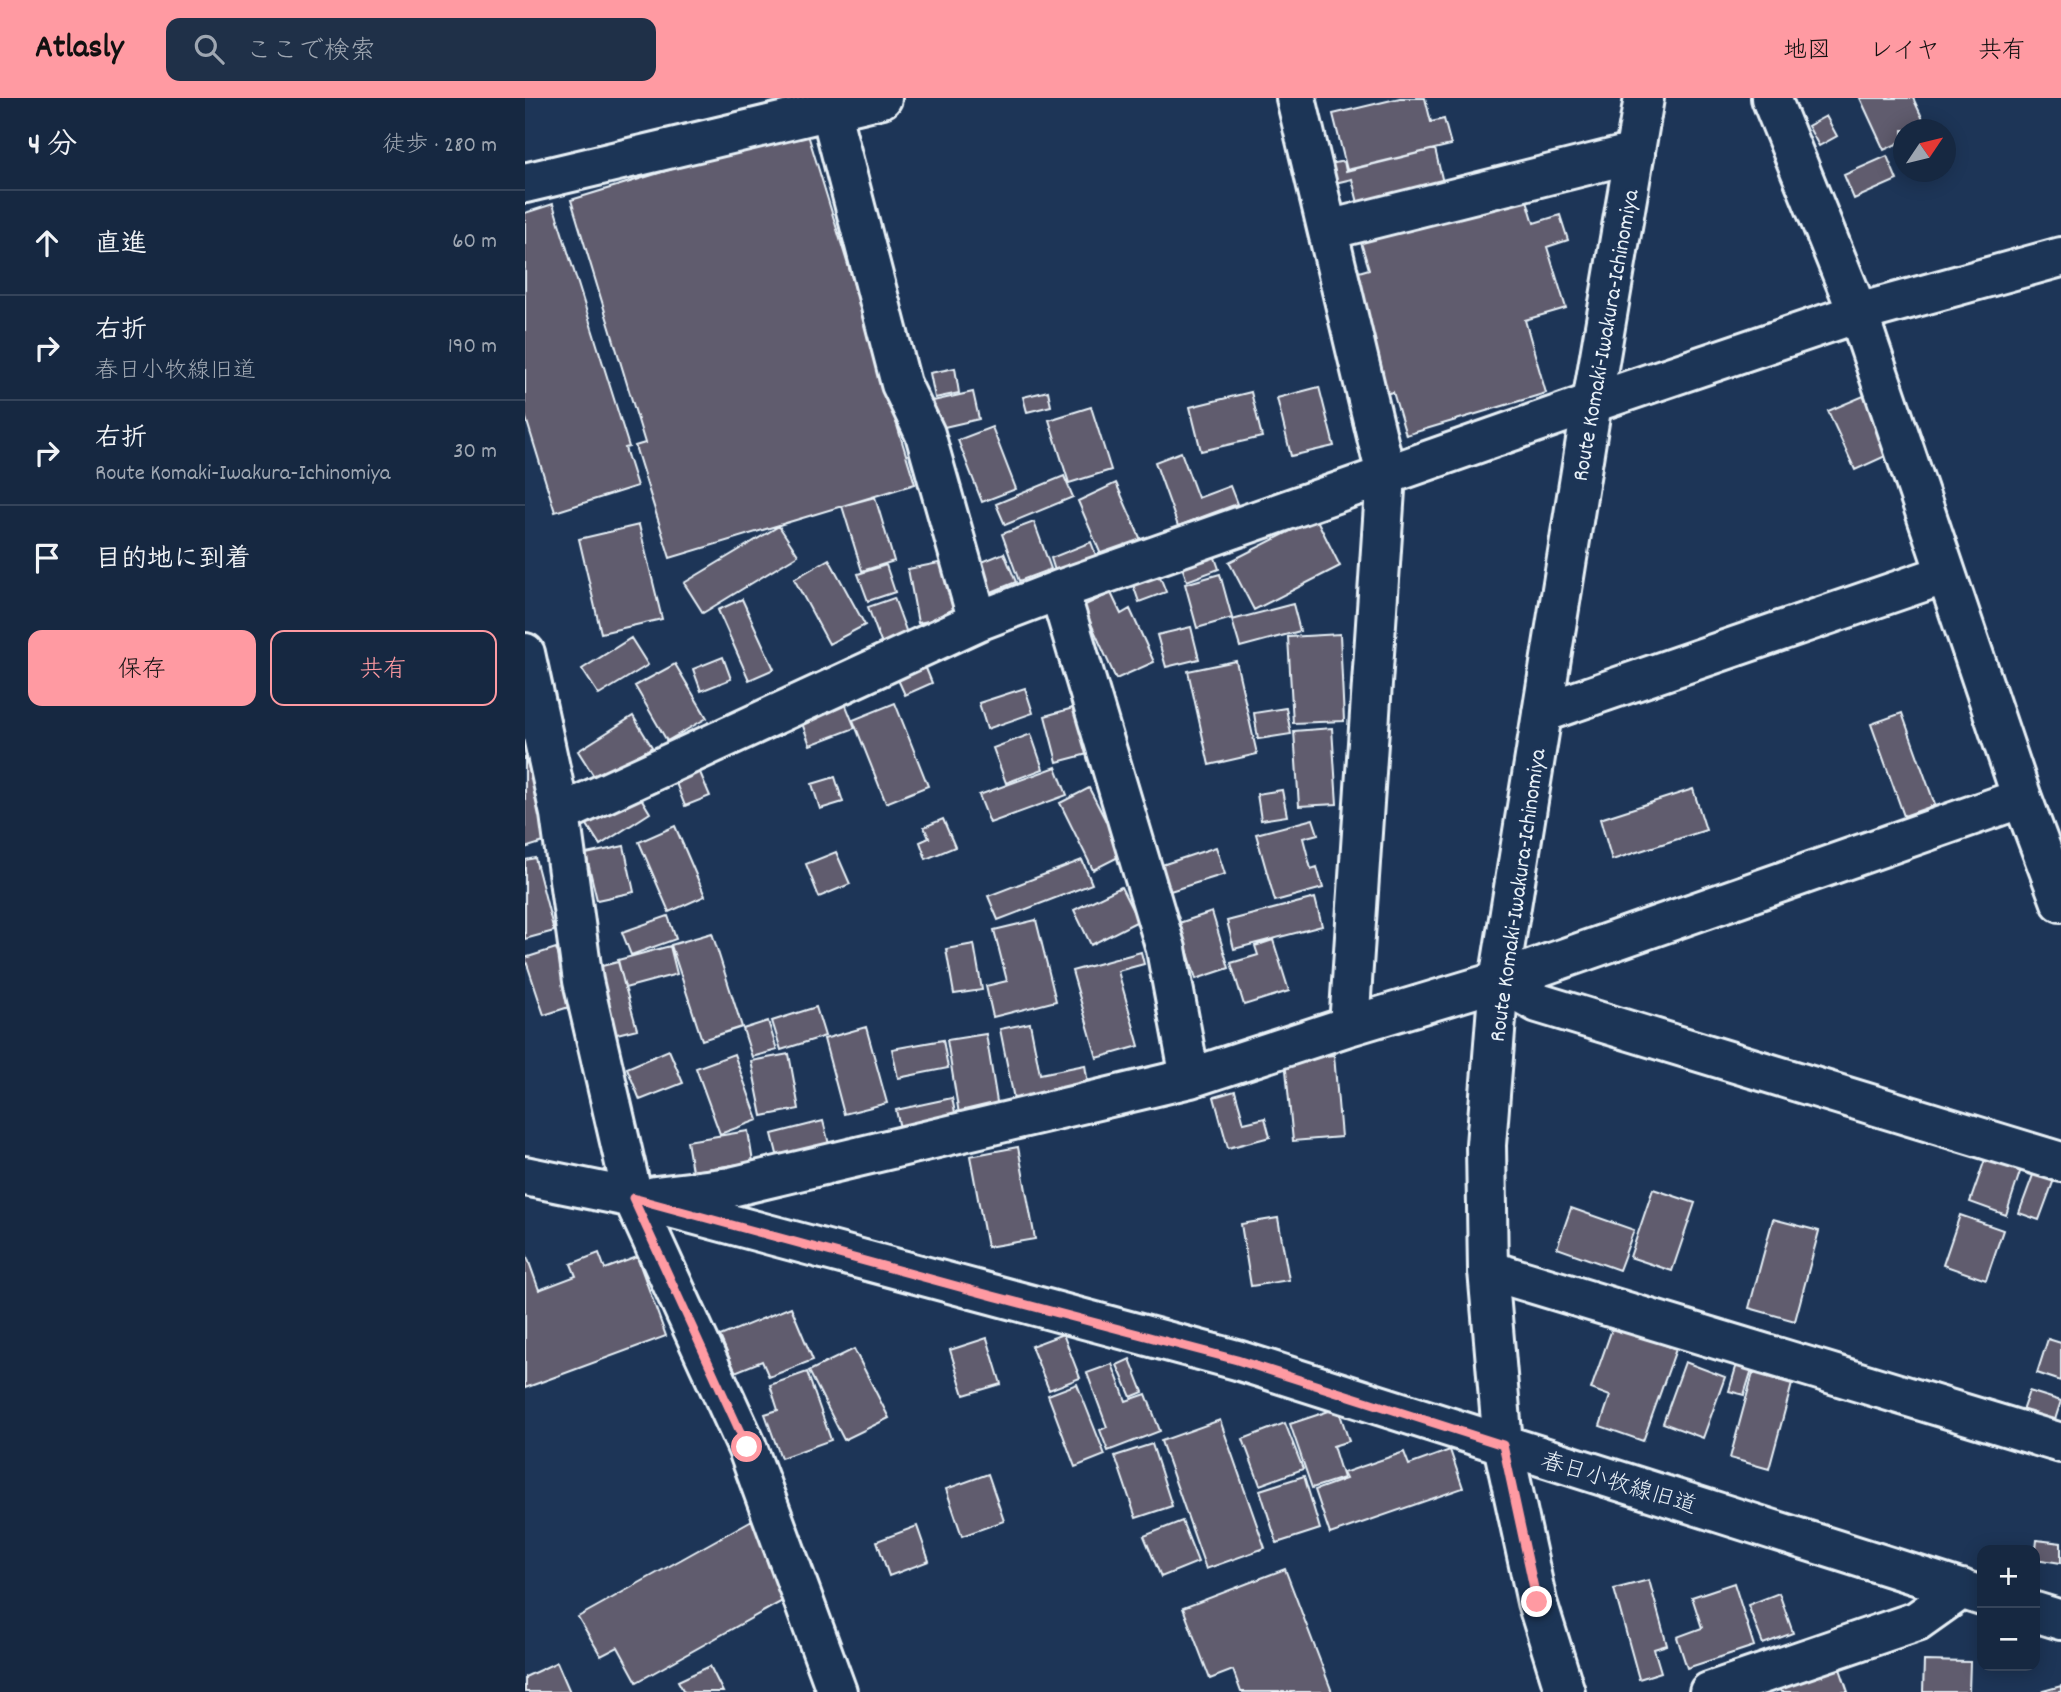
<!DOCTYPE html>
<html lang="ja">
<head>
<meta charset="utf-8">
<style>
	:root { --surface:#162841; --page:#1f3048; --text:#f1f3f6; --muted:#9ea6b1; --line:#35445a; --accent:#ff9aa2 }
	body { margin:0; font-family:Dekko,"Klee One",sans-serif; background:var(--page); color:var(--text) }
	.controls { position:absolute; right:21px; bottom:21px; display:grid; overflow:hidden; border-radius:14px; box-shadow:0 4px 18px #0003 }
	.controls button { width:63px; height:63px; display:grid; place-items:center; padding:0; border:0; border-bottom:2px solid var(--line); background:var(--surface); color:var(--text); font:35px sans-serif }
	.compass { position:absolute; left:1368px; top:21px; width:63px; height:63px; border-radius:50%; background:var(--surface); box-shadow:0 4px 18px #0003; rotate:55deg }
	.stop { position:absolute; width:21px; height:21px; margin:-16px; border:5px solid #ff9aa2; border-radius:50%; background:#fff }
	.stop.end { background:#ff9aa2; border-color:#fff; box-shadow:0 2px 7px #0008 }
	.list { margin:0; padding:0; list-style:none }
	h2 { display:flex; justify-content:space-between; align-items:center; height:91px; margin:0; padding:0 28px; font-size:30px }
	h2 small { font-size:23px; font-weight:400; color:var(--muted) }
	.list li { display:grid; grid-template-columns:46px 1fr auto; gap:21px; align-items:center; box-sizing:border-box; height:105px; padding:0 28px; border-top:2px solid var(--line) }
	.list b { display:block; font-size:26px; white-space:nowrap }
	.list p { margin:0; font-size:23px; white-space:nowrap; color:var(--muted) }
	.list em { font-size:23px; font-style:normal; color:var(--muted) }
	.actions { display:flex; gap:14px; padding:21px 28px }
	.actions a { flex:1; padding:16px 0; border:2px solid var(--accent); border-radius:14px; text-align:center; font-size:24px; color:var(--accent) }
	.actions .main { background:var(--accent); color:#111 }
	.icon { flex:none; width:38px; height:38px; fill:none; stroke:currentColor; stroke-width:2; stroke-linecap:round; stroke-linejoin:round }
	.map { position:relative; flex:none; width:1536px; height:1594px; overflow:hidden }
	header { display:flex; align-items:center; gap:42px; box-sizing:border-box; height:98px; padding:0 35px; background:var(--accent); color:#111 }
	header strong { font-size:33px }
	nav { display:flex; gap:38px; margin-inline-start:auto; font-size:24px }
	.search { width:490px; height:63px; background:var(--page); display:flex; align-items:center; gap:18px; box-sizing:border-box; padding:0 24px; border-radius:14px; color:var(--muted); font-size:26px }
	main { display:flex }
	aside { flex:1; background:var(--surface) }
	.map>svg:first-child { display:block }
	.building { fill:#605c6e; stroke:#e8f1f8; stroke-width:2 }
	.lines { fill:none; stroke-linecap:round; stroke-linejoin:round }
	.minor-casing { stroke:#e8f1f8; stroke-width:44 }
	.major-casing { stroke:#e8f1f8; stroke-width:44 }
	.minor { stroke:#1d3557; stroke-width:38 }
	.major { stroke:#1d3557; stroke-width:38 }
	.route { stroke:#ff9aa2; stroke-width:9 }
	.labels { text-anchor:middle; stroke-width:6; stroke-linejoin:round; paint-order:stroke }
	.street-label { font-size:23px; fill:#e8f1f8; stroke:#1d3557 }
</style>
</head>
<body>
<header>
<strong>Atlasly</strong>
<div class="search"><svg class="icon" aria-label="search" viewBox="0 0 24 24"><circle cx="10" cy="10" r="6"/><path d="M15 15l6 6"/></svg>ここで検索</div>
<nav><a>地図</a><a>レイヤ</a><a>共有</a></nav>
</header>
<main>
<aside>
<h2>4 分<small>徒歩 · 280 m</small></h2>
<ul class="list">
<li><svg class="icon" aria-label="ahead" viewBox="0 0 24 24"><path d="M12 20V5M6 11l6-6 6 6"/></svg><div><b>直進</b></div><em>60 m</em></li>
<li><svg class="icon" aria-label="right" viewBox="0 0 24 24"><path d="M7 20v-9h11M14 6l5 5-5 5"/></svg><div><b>右折</b><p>春日小牧線旧道</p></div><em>190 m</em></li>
<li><svg class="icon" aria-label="right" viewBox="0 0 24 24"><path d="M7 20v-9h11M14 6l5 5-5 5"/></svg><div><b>右折</b><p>Route Komaki-Iwakura-Ichinomiya</p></div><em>30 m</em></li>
<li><svg class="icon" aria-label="arrive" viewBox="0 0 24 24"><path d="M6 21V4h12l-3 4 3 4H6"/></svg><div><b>目的地に到着</b></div></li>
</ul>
<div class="actions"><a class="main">保存</a><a>共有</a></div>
</aside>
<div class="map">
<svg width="1536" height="1594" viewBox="0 0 1536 1594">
	<rect width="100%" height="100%" fill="#1d3557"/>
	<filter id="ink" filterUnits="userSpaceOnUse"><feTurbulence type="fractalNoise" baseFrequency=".0143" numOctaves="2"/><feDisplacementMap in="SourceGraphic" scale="14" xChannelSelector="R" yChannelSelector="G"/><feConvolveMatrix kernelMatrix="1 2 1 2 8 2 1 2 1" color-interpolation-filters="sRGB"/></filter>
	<g filter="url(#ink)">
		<path class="building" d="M875 0H900L906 24 919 21 926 47 822 72 808 16Z
			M1335 0H1388L1403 32H1378V43L1359 52Z
			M1301 18 1312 38 1294 48 1283 28Z
			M281 30 390 386 145 460 110 348 120 345 46 102Z
			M910 51 918 85 833 105 827 81 810 85 805 66 819 63 821 73Z
			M1362 58 1372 82 1329 101 1319 77Z
			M998 89 1009 125 1035 117 1043 142 1022 149 1041 210 1000 222 1021 295 881 337 868 294 856 297 820 178 844 171 834 138Z
			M28 106 104 349 100 350 112 388 30 414 0 317V115Z
			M430 270 434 295 410 300 405 275Z
			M794 289 809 348 766 358 752 300Z
			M523 293 526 308 502 314 498 299Z
			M448 294 454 321 415 330 408 303Z
			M726 294 737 339 676 353 665 309Z
			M1341 297 1367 355 1330 372 1303 313Z
			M566 309 586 372 544 385 524 322Z
			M467 329 491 391 457 404 433 342Z
			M656 354 673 400 705 388 712 406 653 428 630 364Z
			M539 378 548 399 480 427 471 406Z
			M591 385 616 442 577 459 553 403Z
			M350 399 369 463 337 473 317 408Z
			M791 420 815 468 729 512 704 464Z
			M509 424 526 471 494 483 477 436Z
			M114 427 137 521 76 535 54 441Z
			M254 428 273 457 178 515 159 485Z
			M566 444 572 460 531 476 526 460Z
			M688 454 694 471 662 483 656 466Z
			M479 455 491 484 459 497 447 468Z
			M304 461 340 527 304 546 269 481Z
			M419 464 430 518 393 525 383 471Z
			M630 466 641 494 614 504 604 475Z
			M361 467 370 494 343 503 333 476Z
			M695 476 707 520 672 530 660 486Z
			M586 495 596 516 605 511 629 564 591 581 558 508Z
			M369 500 383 538 357 547 343 509Z
			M217 501 249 571 224 582 193 512Z
			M768 506 775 533 715 549 707 522Z
			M666 529 674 561 641 569 632 537Z
			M815 536 819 623 768 625 763 539Z
			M106 540 123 567 74 597 57 571Z
			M198 559 206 581 176 593 168 571Z
			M398 563 407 585 380 597 370 575Z
			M711 563 732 656 684 667 663 573Z
			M150 566 182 620 142 643 110 588Z
			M500 590 508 615 462 631 454 605Z
			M318 600 330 630 285 647 274 617Z
			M370 605 403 688 361 705 328 622Z
			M562 606 574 653 532 664 520 618Z
			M761 610 766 636 733 641 729 615Z
			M1377 615 1410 707 1379 718 1346 626Z
			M108 618 127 649 72 683 53 653Z
			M807 630 812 706 774 708 769 633Z
			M506 636 518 671 481 685 468 650Z
			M0 658 25 742 0 750Z
			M171 665 185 698 160 708 147 675Z
			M531 669 542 697 465 725 454 697Z
			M310 679 318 704 295 711 287 686Z
			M110 690 125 715 75 747 59 722Z
			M564 690 583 727 588 725 603 754 568 772 535 705Z
			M1168 691 1181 732 1087 762 1075 721Z
			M757 692 762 718 736 722 732 696Z
			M418 721 430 749 401 761 395 744 404 740 399 729Z
			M788 721 793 736 778 740 786 771 792 769 798 790 750 803 731 736Z
			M150 728 180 798 144 814 114 744Z
			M99 748 109 794 72 802 61 756Z
			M691 749 700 776 642 794 634 768Z
			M311 754 325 786 294 799 281 766Z
			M10 760 29 833 0 841V762Z
			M557 762 567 786 473 822 463 798Z
			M596 789 613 823 566 847 549 812Z
			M790 800 797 828 709 851 702 823Z
			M687 814 704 870 671 881 654 825Z
			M143 818 151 841 106 857 97 834Z
			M511 822 531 903 468 919 461 888 482 883 469 832Z
			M187 835 217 929 177 942 146 847Z
			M748 842 764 893 719 907 706 865 733 857 730 848Z
			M449 846 457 892 429 896 421 851Z
			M145 848 152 876 100 890 93 862Z
			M31 850 50 907 19 917 0 860Z
			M616 854 619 866 593 873 614 948 572 960 547 873Z
			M93 864 112 931 88 937 69 870Z
			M291 909 300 938 256 952 247 923Z
			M243 923 252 952 227 959 218 931Z
			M505 925 515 976 560 967 563 986 489 1001 475 931Z
			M341 929 362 1005 319 1016 299 941Z
			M461 936 473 1010 434 1016 422 942Z
			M418 942 423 970 373 980 367 951Z
			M144 952 158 985 115 1002 102 970Z
			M209 956 233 1022 195 1036 171 970Z
			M264 956 274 1011 237 1018 226 963Z
			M809 957 816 1039 768 1043 760 962Z
			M710 993 719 1025 740 1020 745 1039 703 1050 689 999Z
			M427 1000 432 1024 376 1035 371 1012Z
			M298 1023 304 1046 253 1060 247 1036Z
			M223 1033 228 1064 167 1073 162 1043Z
			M493 1049 510 1141 462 1149 445 1058Z
			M1463 1053 1498 1065 1481 1117 1445 1104Z
			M1511 1069 1531 1076 1514 1122 1494 1115Z
			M1128 1091 1170 1105 1147 1173 1105 1159Z
			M1046 1110 1109 1132 1094 1172 1032 1150Z
			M1435 1117 1478 1132 1461 1182 1418 1167Z
			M753 1120 764 1182 726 1188 716 1126Z
			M1248 1121 1294 1133 1270 1223 1224 1210Z
			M0 1153 14 1192 51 1178 46 1166 74 1155 80 1171 112 1159 141 1238 0 1290Z
			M266 1209 288 1262 244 1279 237 1263 210 1274 195 1238Z
			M1088 1228 1151 1251 1118 1343 1075 1328 1085 1298 1066 1291Z
			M538 1236 555 1280 524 1292 506 1248Z
			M462 1240 476 1286 439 1297 425 1252Z
			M1523 1241 1536 1245V1283L1512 1275Z
			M329 1251 364 1320 319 1342 284 1273Z
			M605 1261 618 1294 606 1299 592 1267Z
			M1160 1264 1200 1279 1178 1340 1138 1325Z
			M587 1266 601 1303 621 1296 635 1333 583 1353 575 1332 582 1329 562 1275Z
			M1212 1266 1227 1271 1219 1297 1204 1293Z
			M282 1274 306 1342 256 1360 240 1316 253 1312 245 1287Z
			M1228 1275 1267 1286 1244 1371 1205 1360Z
			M552 1286 580 1357 550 1369 523 1297Z
			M1504 1293 1536 1303 1528 1328 1496 1316Z
			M813 1310 824 1343 808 1348 818 1380 787 1390 765 1326Z
			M695 1322 740 1450 681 1471 636 1343Z
			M760 1325 778 1371 735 1387 718 1341Z
			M627 1346 647 1408 611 1420 590 1358Z
			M925 1352 938 1390 805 1436 790 1392 821 1381 818 1375 879 1354 884 1367Z
			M463 1376 479 1423 437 1438 421 1391Z
			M779 1378 795 1431 752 1445 735 1392Z
			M227 1422 268 1497 112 1584 93 1549 76 1558 53 1519Z
			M657 1423 673 1464 636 1479 619 1438Z
			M392 1428 404 1463 364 1478 352 1443Z
			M1512 1442 1536 1445V1465L1510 1461Z
			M760 1471 807 1594H716L708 1572 685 1581 658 1510Z
			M1124 1482 1142 1547 1129 1551 1136 1574 1114 1581 1089 1491Z
			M1209 1485 1229 1548 1162 1570 1152 1539 1177 1530 1167 1499Z
			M1254 1495 1268 1535 1238 1546 1223 1507Z
			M1311 1559 1323 1594H1256L1251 1580Z
			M1399 1563 1445 1564 1444 1594H1398Z
			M32 1564 45 1594H0V1579Z
			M185 1568 198 1594H159L153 1583Z
			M1536 1588V1594H1519L1518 1593Z"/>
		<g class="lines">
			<g class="minor-casing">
				<path id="minor" d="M302 0 376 286 400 336 453 523
					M771 0 861 377 824 928
					M1246 0 1333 215 1497 700 1536 804
					M0 85 357 0
					M803 132 1110 55
					M534 492 641 851 665 980
					M0 555 35 716 58 883 108 1100 222 1349 312 1594
					M1017 615 1421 476
					M35 716 453 523 534 492 1067 305 1333 215 1536 159
					M974 883 1013 905 1536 1064
					M0 1078 108 1100 712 1262 1457 1498
					M130 1098 206 1089 665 980 824 928 974 883 1497 700
					M963 1172 1536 1345
					M1510 1514 1536 1522
					M1184 1594 1392 1523 1437 1491"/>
			</g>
			<g class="major-casing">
				<path id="major" d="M1040 1594 1012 1504 978 1347 963 1172 961 1047 974 883 1067 305 1119 0"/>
			</g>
			<use href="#minor" class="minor"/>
			<use href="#major" class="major"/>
		</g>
	</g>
	<g class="lines" filter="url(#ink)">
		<path class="route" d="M222 1349 108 1100 468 1198 712 1262 978 1347 1012 1504"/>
	</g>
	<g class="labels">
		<g class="street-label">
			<text transform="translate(1079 237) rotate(-80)" y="8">Route Komaki-Iwakura-Ichinomiya</text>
			<text transform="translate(991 797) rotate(-82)" y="8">Route Komaki-Iwakura-Ichinomiya</text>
			<text transform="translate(1094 1384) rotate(17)" y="8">春日小牧線旧道</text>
		</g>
	</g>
</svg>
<div class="controls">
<button>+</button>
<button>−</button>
</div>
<svg class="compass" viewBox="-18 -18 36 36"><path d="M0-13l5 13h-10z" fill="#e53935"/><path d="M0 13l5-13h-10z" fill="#9ea6b1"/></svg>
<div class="stop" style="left:222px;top:1349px"></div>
<div class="stop end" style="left:1012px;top:1504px"></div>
</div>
</main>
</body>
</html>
